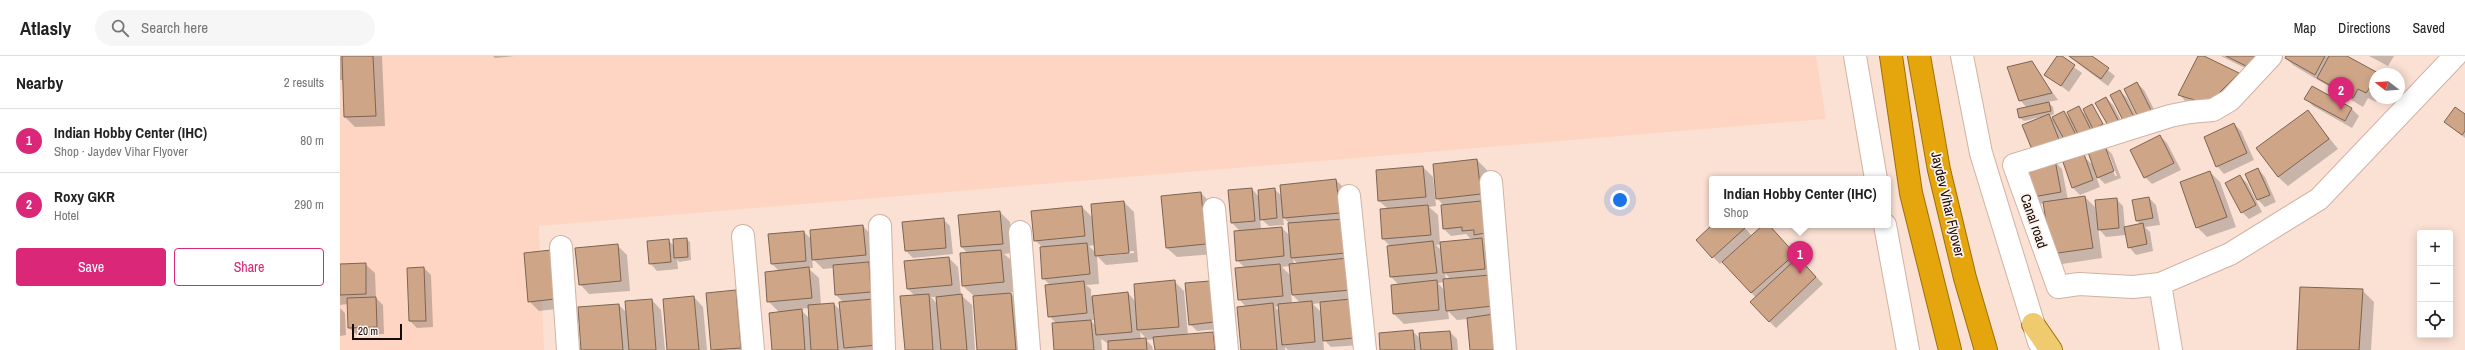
<!DOCTYPE html>
<html lang="en">
<head>
<meta charset="utf-8">
<style>
	:root { --surface:#fff; --page:#f6f6f6; --text:#222; --muted:#767676; --line:#e0e0e0; --accent:#db2777 }
	body { margin:0; font-family:"Archivo Narrow",sans-serif; background:var(--page); color:var(--text) }
	.controls { position:absolute; right:12px; bottom:12px; display:grid; overflow:hidden; border-radius:4px; box-shadow:0 2px 10px #0003 }
	.controls button { width:36px; height:36px; display:grid; place-items:center; padding:0; border:0; border-bottom:1px solid var(--line); background:var(--surface); color:var(--text); font:20px sans-serif }
	.compass { position:absolute; left:2029px; top:12px; width:36px; height:36px; border-radius:50%; background:var(--surface); box-shadow:0 2px 10px #0003; rotate:287deg }
	.scale { position:absolute; left:12px; bottom:10px; width:50px; box-sizing:border-box; padding-left:4px; border:2px solid #140a06; border-top:0; font-size:11px; line-height:14px; white-space:nowrap; color:#140a06; -webkit-text-stroke:3px #fff1eb; paint-order:stroke }
	.you { position:absolute; left:1280px; top:144px; width:14px; height:14px; margin:-10px; border:3px solid #fff; border-radius:50%; background:#1a73e8; box-shadow:0 0 0 6px #1a73e833 }
	.badge { display:grid; place-items:center; width:26px; height:26px; border-radius:50%; background:var(--accent); color:#fff; font-size:13px; font-weight:700 }
	.pin { position:absolute; translate:-50% -33px; filter:drop-shadow(0 1px 2px #0008) }
	.pin::after { content:''; position:absolute; top:21px; width:14px; height:12px; background:inherit; clip-path:polygon(0 0,100% 0,50% 100%) }
	.popup { position:absolute; left:1369px; top:120px; width:182px; height:52px; box-sizing:border-box; display:grid; place-content:center; border-radius:4px; background:var(--surface); filter:drop-shadow(0 1px 3px #0005); font-size:13px; white-space:nowrap; color:var(--muted) }
	.popup b { font-size:15px; color:var(--text) }
	.popup::after { content:''; position:absolute; left:50%; top:100%; margin-left:-8px; border:8px solid transparent; border-top-color:var(--surface) }
	.list { margin:0; padding:0; list-style:none }
	h2 { display:flex; justify-content:space-between; align-items:center; height:52px; margin:0; padding:0 16px; font-size:17px }
	h2 small { font-size:13px; font-weight:400; color:var(--muted) }
	.list li { display:grid; grid-template-columns:26px 1fr auto; gap:12px; align-items:center; box-sizing:border-box; height:64px; padding:0 16px; border-top:1px solid var(--line) }
	.list b { display:block; font-size:15px; white-space:nowrap }
	.list p { margin:0; font-size:13px; white-space:nowrap; color:var(--muted) }
	.list em { font-size:13px; font-style:normal; color:var(--muted) }
	.actions { display:flex; gap:8px; padding:12px 16px }
	.actions a { flex:1; padding:9px 0; border:1px solid var(--accent); border-radius:4px; text-align:center; font-size:14px; color:var(--accent) }
	.actions .main { background:var(--accent); color:#fff }
	.icon { flex:none; width:22px; height:22px; fill:none; stroke:currentColor; stroke-width:2; stroke-linecap:round; stroke-linejoin:round }
	.map { position:relative; flex:none; width:2125px; height:294px; overflow:hidden }
	header { display:flex; align-items:center; gap:24px; box-sizing:border-box; height:56px; padding:0 20px; background:var(--surface); border-bottom:1px solid var(--line) }
	header strong { font-size:19px }
	nav { display:flex; gap:22px; margin-inline-start:auto; font-size:14px }
	.search { width:280px; height:36px; background:var(--page); display:flex; align-items:center; gap:10px; box-sizing:border-box; padding:0 14px; border-radius:22px; color:var(--muted); font-size:15px }
	main { display:flex }
	aside { flex:1; background:var(--surface) }
	.map>svg:first-child { display:block }
	.built { fill:#fdd5c2 }
	.shadow { fill:#0003; fill-rule:evenodd }
	.building { fill:#cea687; stroke:#7d6451 }
	.lines { fill:none; stroke-linecap:round; stroke-linejoin:round }
	.minor-casing { stroke:#d1b2a3; stroke-width:24 }
	.major-casing { stroke:#9c6f0b; stroke-width:24 }
	.highway-casing { stroke:#9c6f0b; stroke-width:24 }
	.minor { stroke:#fff; stroke-width:22 }
	.major { stroke:#efca6e; stroke-width:22 }
	.highway { stroke:#e5a60d; stroke-width:22 }
	.labels { text-anchor:middle; stroke-width:3.5; stroke-linejoin:round; paint-order:stroke }
	.street-label { font-size:14px; fill:#140a06; stroke:#fff1eb }
</style>
</head>
<body>
<header>
<strong>Atlasly</strong>
<div class="search"><svg class="icon" aria-label="search" viewBox="0 0 24 24"><circle cx="10" cy="10" r="6"/><path d="M15 15l6 6"/></svg>Search here</div>
<nav><a>Map</a><a>Directions</a><a>Saved</a></nav>
</header>
<main>
<aside>
<h2>Nearby<small>2 results</small></h2>
<ul class="list">
<li><span class="badge">1</span><div><b>Indian Hobby Center (IHC)</b><p>Shop · Jaydev Vihar Flyover</p></div><em>80 m</em></li>
<li><span class="badge">2</span><div><b>Roxy GKR</b><p>Hotel</p></div><em>290 m</em></li>
</ul>
<div class="actions"><a class="main">Save</a><a>Share</a></div>
</aside>
<div class="map">
<svg width="2125" height="294" viewBox="0 0 2125 294">
	<rect width="100%" height="100%" fill="#fbe1d4"/>
	<path class="built" d="M0 0H1476L1486 63 199 170 204 294H0Z"/>
	<path class="shadow" d="M0 0H42L45 70 15 71 5 61 4 24H0Z
		M153 0H174L155 2Z
		M1718 0 1742 17 1729 36 1706 19Z
		M1728 0H1751L1775 20 1768 30Z
		M1860 0 1899 18 1908 27 1878 57 1848 48 1839 38Z
		M1881 0H1931L1913 16Z
		M1947 0H2005L2038 18H2035V42H2039L2036 46 2028 42 2023 51 1953 9 1946 2Z
		M2029 0H2054L2048 10Z
		M1691 6 1718 44 1708 46 1713 51 1714 58 1709 60 1716 66 1724 56 1732 64 1738 51 1747 60 1752 50 1766 72 1757 81 1721 76 1726 93 1701 61 1684 65 1680 62 1687 52 1680 44Z
		M1797 27 1804 34 1819 63 1807 69Z
		M1972 31 2012 53 2019 60 2012 72 1973 50 1966 43Z
		M1780 35 1787 42 1802 70 1792 75Z
		M1766 42 1773 49 1786 73 1757 47Z
		M1968 55 1998 93 1948 130 1938 121Z
		M2125 59V82L2105 66Z
		M1894 68 1901 75 1914 104 1884 118 1877 110 1865 81Z
		M1820 80 1827 87 1841 114 1812 128 1805 121Z
		M1765 91 1772 98 1781 122 1765 128 1755 118 1760 131 1740 139 1733 132 1724 107 1743 100 1754 110ZM1767 98H1769L1777 120H1775Z
		M1137 104 1147 114 1151 184 1143 185 1151 193 1163 260 1131 294 1128 263 1117 264 1108 255 1109 263 1064 268 1054 258 1052 230 1059 229 1051 221V191L1043 183 1041 154 1048 153 1039 145 1083 111 1093 121 1096 150 1089 151 1098 159 1100 187 1140 183 1130 182 1126 178 1111 180 1104 173V150L1097 142ZM1102 188V195L1096 189ZM1105 217 1111 224H1106ZM1105 226V235L1098 227Z
		M1715 106 1722 113 1728 144 1745 141 1755 151 1757 163 1776 143 1783 150 1785 172 1801 169 1797 165 1809 142 1816 149 1820 169 1805 171 1810 176 1813 195 1796 199 1789 191 1786 179 1766 181 1758 172 1762 202 1722 208 1712 198 1704 147 1701 148 1694 141Z
		M1918 113 1925 121 1936 146 1925 151 1918 144Z
		M1870 116 1880 126 1896 171 1867 181 1857 171Z
		M1900 120 1907 127 1922 156 1909 163 1902 156Z
		M996 124 1006 134 1021 289 991 291 983 283 984 294H948L945 291V294H902L906 251 899 243 905 212 897 204 900 175 892 167 912 133 919 141 934 133 942 140ZM943 161 949 167 951 181 942 172 921 173 920 162 929 170 944 169ZM953 203 958 208H954ZM950 210 951 220 942 211ZM951 237 960 247H952ZM981 247V256L973 248ZM939 250 940 256 935 251Z
		M861 137 871 147 875 198 837 201 827 192Z
		M784 146 794 156 798 206 766 209 757 200 759 228 746 229 751 233V241L788 237 796 246 834 225 844 235 848 279 873 277 882 286 883 294H816L815 283 806 284 812 290 813 294H769V288L761 283 762 294H715L717 268 709 260 710 229 703 222V192L695 184 742 151 753 162ZM755 189 756 197 749 190ZM794 195V197L764 200V198ZM753 258H755L756 270 750 264H754ZM800 276 807 283H801Z
		M660 156 670 166 672 197 664 198 671 204 674 236H669L680 247 684 294H638L634 240 623 230 628 198 622 191Z
		M603 163 610 170 613 198 573 202 566 195Z
		M1374 169H1402L1412 180 1425 169H1428L1483 228 1436 272 1429 265 1416 242 1383 205 1380 208 1373 201Z
		M523 170 532 180 535 208 530 209 535 214 547 294H433L440 257 428 245 439 215 432 208 464 176 472 184ZM472 202 483 213 494 212 496 239 504 247 501 255 494 248 481 249 479 222 468 212H473ZM469 252 470 263 460 253Z
		M346 183 350 186 351 204 339 206 337 203 338 213 317 215 310 207 328 184 334 190Z
		M277 189 287 199 290 235 249 238 240 228Z
		M185 198 225 252 199 255 189 245Z
		M609 202 618 211 621 239 632 249 635 294H566L575 240 568 233ZM591 241H597L598 249Z
		M25 208 35 217 36 242 43 249 44 278 17 279 9 272 8 248 0 249V209Z
		M84 212 91 219 93 271 77 272 70 265Z
		M870 226 880 273 857 275 850 268Z
		M2022 234 2034 246 2031 294H1958Z
		M395 235 405 245 410 294H372L367 238Z
		M354 241 363 251 367 294H328Z
		M312 244 321 254 325 294H242L279 249 287 257Z
		M0 252 5 257 6 279 0 280Z
		M1072 275 1081 283 1110 276 1117 283 1118 294H1041Z"/>
	<path class="building" d="M2 0H33L36 60 4 61Z
		M1717 0H1722L1735 9 1721 30 1704 19Z
		M1729 0H1752L1769 12 1761 23Z
		M1858 0H1864L1899 17 1868 48 1838 39Z
		M1886 0H1917L1906 10Z
		M1946 0H1985L1975 19 1945 2Z
		M1989 0H2007L2040 18H2035V32L2031 30 2026 37 2018 33 2013 42 1977 22Z
		M1692 5 1712 37 1679 45 1667 11Z
		M1797 26 1812 56 1799 63 1784 33Z
		M1972 30 2012 52 2005 65 1964 43Z
		M1780 34 1795 63 1785 68 1770 39Z
		M1766 41 1779 66 1769 71 1755 47Z
		M1709 46 1711 55 1679 62 1677 53Z
		M1752 48 1763 68 1753 73 1743 53Z
		M1739 50 1751 74 1739 80 1727 56Z
		M2115 51 2125 58V75L2122 79 2104 66Z
		M1968 54 1989 83 1938 121 1916 92Z
		M1724 55 1737 81 1726 87 1712 61Z
		M1709 58 1720 86 1693 96 1682 69Z
		M1894 67 1907 97 1876 111 1864 81Z
		M1820 79 1834 107 1804 122 1790 94Z
		M1765 90 1774 115 1757 122 1748 96Z
		M1744 98 1753 124 1732 132 1723 106Z
		M1137 103 1141 138 1096 143 1093 108Z
		M1715 104 1721 136 1693 141 1687 110Z
		M1083 110 1086 141 1038 145 1036 114Z
		M1918 112 1930 139 1917 144 1905 118Z
		M1870 115 1887 161 1856 172 1840 126Z
		M1900 119 1916 149 1901 157 1885 127Z
		M996 123 1000 157 943 162 940 129Z
		M912 132 915 165 891 167 888 134Z
		M935 132 937 162 920 164 918 134Z
		M861 136 866 188 826 192 821 140Z
		M1745 140 1753 192 1711 198 1703 146Z
		M1809 141 1813 162 1796 165 1792 144Z
		M1777 142 1779 172 1758 174 1755 144Z
		M784 145 789 197 755 200 751 148Z
		M1141 145 1145 177 1134 179V174L1122 175V171L1103 173 1101 149Z
		M1088 149 1091 179 1042 183 1040 153Z
		M742 150 745 180 694 185 691 155Z
		M660 155 663 188 621 191 618 159Z
		M604 162 606 192 565 195 562 166Z
		M1003 163 1006 197 951 202 948 167Z
		M1803 167 1807 188 1788 192 1784 171Z
		M523 169 526 199 472 204 470 174Z
		M1372 169H1402L1405 172 1372 202 1356 184Z
		M1423 169H1429L1455 198 1411 237 1382 206Z
		M942 171 944 200 896 205 894 175Z
		M464 175 466 205 431 208 428 178Z
		M347 182 348 201 334 202 333 183Z
		M1142 182 1145 213 1103 217 1100 186Z
		M329 183 331 206 309 208 307 185Z
		M1093 185 1097 217 1050 221 1047 190Z
		M747 187 750 218 702 223 700 191Z
		M278 188 281 225 239 229 235 192Z
		M211 194 215 243 188 246 184 197Z
		M661 194 664 226 622 230 620 197Z
		M609 201 612 229 567 233 564 205Z
		M1458 201 1476 221 1429 266 1410 246Z
		M1008 202 1011 234 952 239 949 208Z
		M529 206 531 236 495 239 493 209Z
		M26 207V238L0 239V208Z
		M940 208 943 240 898 244 895 212Z
		M84 211 86 265H69L67 212Z
		M469 211 472 242 427 246 425 216Z
		M1151 219 1153 250 1106 255 1103 223Z
		M835 224 839 271 797 274 794 228Z
		M1097 224 1099 254 1053 258 1051 229Z
		M744 225 747 257 708 261 705 229Z
		M870 225 874 266 849 269 845 227Z
		M1960 231 2023 233 2019 294H1957Z
		M396 234 401 292 371 294 366 237Z
		M788 236 792 276 756 279 752 240Z
		M671 237 676 294H637L633 240Z
		M589 238 593 294H565L560 240Z
		M622 238 627 294H601L596 241Z
		M354 240 359 294H327L323 243Z
		M36 241 37 271 8 272 7 242Z
		M312 243 316 294H289L285 245Z
		M534 243 538 289 504 292 499 246Z
		M1011 243 1014 282 983 285 980 246Z
		M972 245 975 286 942 289 938 248Z
		M494 247 498 294H471L468 249Z
		M933 247 937 294H901L897 251Z
		M279 248 283 294H241L238 251Z
		M462 253 465 294H432L429 257Z
		M1154 258 1158 294H1130L1127 262Z
		M751 264 754 294H714L712 267Z
		M1073 274 1075 294H1040L1039 277Z
		M1110 275 1112 294H1081L1079 277Z
		M873 276 875 294H815L813 281Z
		M806 282 807 294H768V285Z"/>
	<g class="lines">
		<g class="minor-casing">
			<path id="minor" d="M1515 0 1536 123
				M1622 0 1641 97 1699 286
				M1931 0 1890 44 1873 54 1850 56 1830 60 1674 109 1718 231 1739 228 1793 231 1820 228 1890 198 1979 143 2115 0
				M1151 126 1165 294
				M1009 140 1025 294
				M874 153 887 294
				M1545 169 1568 294
				M540 170 544 294
				M680 176 689 294
				M403 180 413 294
				M221 191 228 294
				M1820 228 1831 294"/>
		</g>
		<g class="major-casing">
			<path id="major" d="M1693 268 1711 294"/>
		</g>
		<g class="highway-casing">
			<path id="highway" d="M1551 0 1571 137 1610 294
				M1579 0 1599 114 1625 222 1646 294"/>
		</g>
		<use href="#minor" class="minor"/>
		<use href="#major" class="major"/>
		<use href="#highway" class="highway"/>
	</g>
	<g class="labels">
		<g class="street-label">
			<text transform="translate(1608 148) rotate(77)" y="5">Jaydev Vihar Flyover</text>
			<text transform="translate(1694 165) rotate(71)" y="5">Canal road</text>
		</g>
	</g>
</svg>
<div class="controls">
<button>+</button>
<button>−</button>
<button><svg class="icon" aria-label="locate" viewBox="0 0 24 24"><circle cx="12" cy="12" r="6"/><path d="M12 2v4M12 18v4M2 12h4M18 12h4"/></svg></button>
</div>
<svg class="compass" viewBox="-18 -18 36 36"><path d="M0-13l5 13h-10z" fill="#e53935"/><path d="M0 13l5-13h-10z" fill="#767676"/></svg>
<div class="scale">20 m</div>
<div class="you"></div>
<div class="pin badge" style="left:1460px;top:218px">1</div>
<div class="popup"><b>Indian Hobby Center (IHC)</b>Shop</div>
<div class="pin badge" style="left:2001px;top:54px">2</div>
</div>
</main>
</body>
</html>
